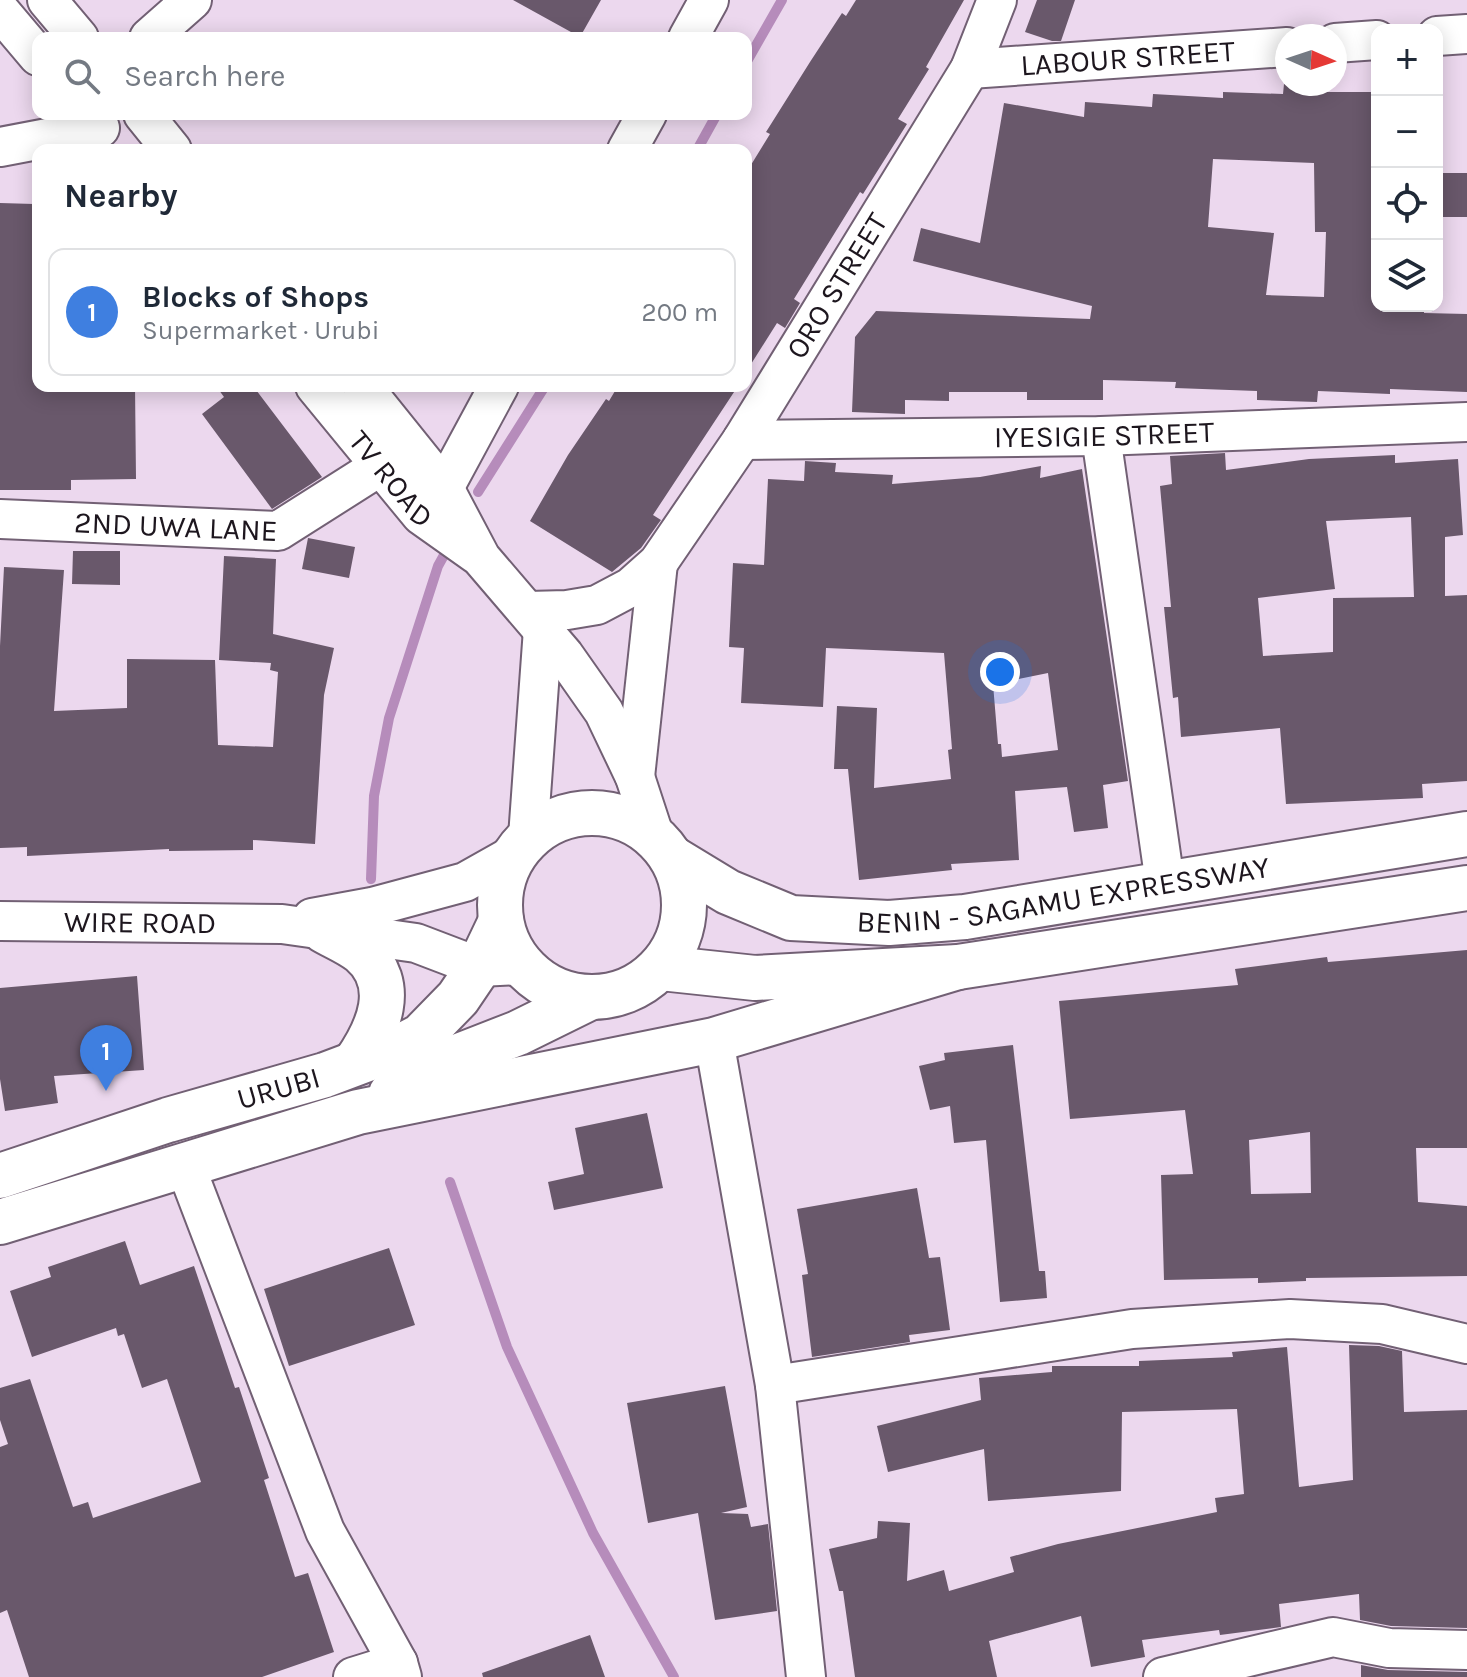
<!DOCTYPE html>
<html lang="en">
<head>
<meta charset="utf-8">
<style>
	:root { --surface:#fff; --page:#f2f2f3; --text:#1f2937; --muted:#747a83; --line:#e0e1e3; --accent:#6d7219 }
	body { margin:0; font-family:Karla,sans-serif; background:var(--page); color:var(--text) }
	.controls { position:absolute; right:24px; top:24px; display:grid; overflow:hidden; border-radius:16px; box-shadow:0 4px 20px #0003 }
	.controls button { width:72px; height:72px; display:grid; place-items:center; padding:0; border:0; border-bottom:2px solid var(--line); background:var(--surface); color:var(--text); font:40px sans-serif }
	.compass { position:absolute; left:1275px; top:24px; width:72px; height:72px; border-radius:50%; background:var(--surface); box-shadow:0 4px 20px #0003; rotate:93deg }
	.you { position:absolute; left:1000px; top:672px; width:28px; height:28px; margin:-20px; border:6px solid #fff; border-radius:50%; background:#1a73e8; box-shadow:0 0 0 12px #1a73e833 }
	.badge { display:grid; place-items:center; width:52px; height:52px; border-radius:50%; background:var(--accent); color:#fff; font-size:26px; font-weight:700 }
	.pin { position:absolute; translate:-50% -66px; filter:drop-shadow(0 2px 4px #0008) }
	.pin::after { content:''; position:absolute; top:42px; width:28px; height:24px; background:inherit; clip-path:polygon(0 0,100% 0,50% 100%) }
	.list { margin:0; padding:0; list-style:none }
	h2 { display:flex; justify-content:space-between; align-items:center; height:104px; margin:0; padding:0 32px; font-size:34px }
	h2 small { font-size:26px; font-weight:400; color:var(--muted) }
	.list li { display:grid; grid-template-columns:52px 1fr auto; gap:24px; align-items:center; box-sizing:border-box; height:128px; margin:0 16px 16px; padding:0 16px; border:2px solid var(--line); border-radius:16px }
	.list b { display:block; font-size:30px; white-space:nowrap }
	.list p { margin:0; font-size:26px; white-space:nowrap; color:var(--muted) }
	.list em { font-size:26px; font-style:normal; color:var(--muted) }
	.icon { flex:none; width:44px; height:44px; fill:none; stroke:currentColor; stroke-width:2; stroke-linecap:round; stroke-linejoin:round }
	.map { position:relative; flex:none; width:1467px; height:1677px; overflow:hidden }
	.search { position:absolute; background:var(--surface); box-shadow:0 4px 20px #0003; left:32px; top:32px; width:720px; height:88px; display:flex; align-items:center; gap:20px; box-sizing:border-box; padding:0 28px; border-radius:16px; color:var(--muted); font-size:30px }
	.panel { position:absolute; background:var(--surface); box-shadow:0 4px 20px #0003; left:32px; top:144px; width:720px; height:248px; border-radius:16px }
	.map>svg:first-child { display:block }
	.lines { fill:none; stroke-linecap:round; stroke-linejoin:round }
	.stream { stroke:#b68cbb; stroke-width:10 }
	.building { fill:#69586b; fill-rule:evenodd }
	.minor-casing { stroke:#726074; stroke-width:42 }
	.highway-casing { stroke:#726074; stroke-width:48 }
	.minor { stroke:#fff; stroke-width:38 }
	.highway { stroke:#fff; stroke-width:44 }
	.labels { text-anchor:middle; stroke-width:8; stroke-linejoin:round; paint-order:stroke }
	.street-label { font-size:30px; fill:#1d161e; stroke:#f9e5fc }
</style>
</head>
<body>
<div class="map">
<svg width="1467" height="1677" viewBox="0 0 1467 1677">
	<rect width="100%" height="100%" fill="#ecd8ee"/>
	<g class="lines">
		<path class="stream" d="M746 63 782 0
			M697 150 717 114
			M478 492 545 386
			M371 879 374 796 389 718 438 566 448 548
			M450 1182 507 1347 593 1533 674 1677"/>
	</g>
	<path class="building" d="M513 0H601L580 37Z
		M856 0H964L926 67 929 69 898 119 907 124 863 194 860 192 794 299 800 303 785 328 777 323 746 372V173L770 134 766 132 810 62 842 13 846 16Z
		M1037 0H1075L1061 41H1052L1025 32Z
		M1284 84H1310L1309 92H1377V306H1424V313L1467 314V392L1390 389V394L1318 391 1317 402 1257 400V391L1175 388 1176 382 1103 380V400H1027V392H949V401L905 400V414L852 412 855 337 876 311 1090 319 1092 306 913 261 921 228 980 243 1004 103 1084 117 1085 102 1152 107 1153 94 1223 98V92L1283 94ZM1213 159 1314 163 1315 232H1326L1324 297 1266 295 1274 233 1208 227Z
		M1437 173H1467V217H1437Z
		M0 203 34 204 32 286 38 287V386H135L136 479 71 480V490H0Z
		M216 386H253L322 477 272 509 202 414 224 397Z
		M618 386H738L653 515 661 520 658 524 641 548 612 572 530 521 568 455 606 399 609 401Z
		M1225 453 1226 470 1309 459 1395 455V463L1458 459 1463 535 1445 537V596L1467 595V781L1422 784 1423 798 1286 804 1280 728 1181 737 1178 697 1173 698 1164 607H1171L1160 486 1172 484 1170 456ZM1411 517 1414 597 1333 598V652L1263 656 1258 598 1335 589 1326 521Z
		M805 461 836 463 835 472 893 475 892 484 980 477 1041 466 1040 478 1082 469 1128 781 1103 785 1108 828 1074 832 1067 787 1015 791 1019 860 951 864 952 870 859 880 848 769H834L837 706 877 708 874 788 951 779 948 750 952 749 944 653 826 648 823 707 741 703 744 648 729 647 733 563 764 565 768 479 804 481ZM1048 673 1058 750 1002 757 1001 744H998L993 684Z
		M308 538 355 547 349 578 302 569Z
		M73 551H120V585L72 584Z
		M224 556 276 559 273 634 334 648 324 695 315 844 253 840V850L169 851V849L27 856V847L0 848V646L4 567 64 570 54 711 127 708V659L215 660 218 745 273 747 278 672 270 670 271 663 219 660Z
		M1467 950V1148H1416L1418 1202 1467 1206V1276L1306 1278V1281L1258 1283V1278L1164 1280 1161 1175 1193 1174 1185 1110 1070 1119 1059 1001 1238 985 1235 969 1327 957 1328 962ZM1310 1132 1311 1193 1251 1194 1249 1140Z
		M137 976 144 1070 54 1076 58 1103 5 1111 0 1079V988Z
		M1013 1045 1039 1271H1045L1047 1298 1000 1302 986 1140 954 1143 950 1106 930 1110 919 1066 945 1060 944 1053Z
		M647 1113 663 1188 554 1210 548 1182 584 1174 575 1128Z
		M917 1188 929 1258 940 1257 950 1330 909 1335 910 1342 812 1357 802 1275 808 1274 797 1209Z
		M125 1241 140 1285 194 1266 235 1388 239 1387 269 1478 264 1480 295 1577 308 1573 334 1652 262 1677H29L7 1610 0 1613V1447L8 1444 0 1420V1388L30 1379 73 1507 88 1502 93 1518 201 1482 167 1379 142 1388 124 1334 118 1336 116 1328 32 1357 10 1291 51 1277 48 1267Z
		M389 1248 415 1325 289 1366 264 1289Z
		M1349 1345 1379 1346 1402 1351 1404 1412 1467 1410V1628L1391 1626 1360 1620 1359 1594 1279 1604 1281 1627 1220 1635 1219 1630 1142 1640 1145 1657 1091 1667 1081 1616 989 1641 997 1677H855L843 1591H839L829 1549 877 1538 878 1521 910 1523 907 1581 944 1570 949 1591 1014 1572 1010 1557 1058 1544 1217 1512 1215 1498 1244 1494 1237 1409 1122 1412 1121 1491 988 1501 984 1449 888 1472 877 1426 981 1400 979 1378 1052 1372V1366H1139V1361L1233 1357 1232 1352 1287 1347 1299 1487 1353 1480Z
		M725 1386 747 1507 721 1513 748 1514 751 1527 768 1524 777 1611 715 1620 698 1513 648 1523 627 1403Z
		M590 1635 605 1677H483L482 1673Z
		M1361 1665 1388 1670 1467 1672V1677H1361Z"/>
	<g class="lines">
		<g class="minor-casing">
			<g id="minor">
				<path d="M47 0 79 38"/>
				<path d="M0 11 38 56"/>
				<path d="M1437 36 1467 34"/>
				<path d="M149 38 192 0"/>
				<path d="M688 38 709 0"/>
				<path d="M1335 43 1377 40"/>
				<path id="s1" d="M970 69 1287 47"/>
				<path d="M143 114 172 150"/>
				<path d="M0 147 100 128"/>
				<path d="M627 150 647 114"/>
				<path id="s2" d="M315 386 421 515 476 554"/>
				<path d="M362 386 444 488 481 558 564 655 604 712 635 777 654 835"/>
				<path d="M1101 436 1165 883"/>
				<path id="s3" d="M742 440 1101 436 1467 422"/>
				<path d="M444 488 499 386"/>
				<path id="s4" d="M0 519 278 531 382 465"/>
				<path id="s5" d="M528 611 567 610 597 605 631 587 658 563 742 440 970 69 997 0"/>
				<path d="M635 777 658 563"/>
				<path d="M528 837 543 629"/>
				<path d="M312 918 372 907 465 882 513 855"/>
				<path id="s6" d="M0 921 282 924 416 943 479 967 521 965"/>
				<path d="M714 1040 775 1385 806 1677"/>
				<path d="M185 1165 325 1531 398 1663 402 1677"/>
				<path d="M775 1385 1132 1329 1290 1319 1382 1324 1467 1344"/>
				<path d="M353 1677 398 1663"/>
				<path d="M1163 1677 1333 1637 1389 1648 1467 1650"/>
			</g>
		</g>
		<g class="highway-casing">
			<g id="highway">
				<circle cx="592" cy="905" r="92"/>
				<path id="s7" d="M672 858 728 892 791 918 889 923 965 917 1467 834"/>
				<path d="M323 930C335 937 350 943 361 952 399 984 378 1030 355 1063"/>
				<path d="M661 968 755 978 958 967 1467 888"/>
				<path d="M391 1094 459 1056 518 1033 589 998"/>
				<path id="s8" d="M0 1176 168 1120 325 1075 402 1046 421 1036 458 998 479 967 501 921"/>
				<path d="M0 1222 358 1112 714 1040 958 967"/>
			</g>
		</g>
		<use href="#minor" class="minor"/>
		<use href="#highway" class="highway"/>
	</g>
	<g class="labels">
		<g class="street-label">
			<text dy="10" stroke="none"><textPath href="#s1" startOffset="158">LABOUR STREET</textPath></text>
			<text dy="10" stroke="none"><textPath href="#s5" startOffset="474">ORO STREET</textPath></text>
			<text dy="10" stroke="none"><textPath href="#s3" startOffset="362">IYESIGIE STREET</textPath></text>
			<text dy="10" stroke="none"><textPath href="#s2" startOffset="120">TV ROAD</textPath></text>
			<text dy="10" stroke="none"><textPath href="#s4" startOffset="176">2ND UWA LANE</textPath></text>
			<text dy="10" stroke="none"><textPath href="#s7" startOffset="408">BENIN - SAGAMU EXPRESSWAY</textPath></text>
			<text dy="10" stroke="none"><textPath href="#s6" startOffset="140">WIRE ROAD</textPath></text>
			<text dy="10" stroke="none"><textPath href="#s8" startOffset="292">URUBI</textPath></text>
		</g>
	</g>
</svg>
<div class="controls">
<button>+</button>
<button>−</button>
<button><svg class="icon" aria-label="locate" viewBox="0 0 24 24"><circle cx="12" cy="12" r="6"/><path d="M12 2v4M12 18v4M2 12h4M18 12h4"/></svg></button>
<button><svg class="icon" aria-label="layers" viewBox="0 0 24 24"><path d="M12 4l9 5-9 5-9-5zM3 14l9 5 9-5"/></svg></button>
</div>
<svg class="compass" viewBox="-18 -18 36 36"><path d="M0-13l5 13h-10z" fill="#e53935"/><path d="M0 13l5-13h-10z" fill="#747a83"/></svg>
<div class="you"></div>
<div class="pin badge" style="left:106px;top:1091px;background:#3f7fe0">1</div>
<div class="search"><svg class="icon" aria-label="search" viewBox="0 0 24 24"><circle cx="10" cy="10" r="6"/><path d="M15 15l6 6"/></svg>Search here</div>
<section class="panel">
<h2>Nearby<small></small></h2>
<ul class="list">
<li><span class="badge" style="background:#3f7fe0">1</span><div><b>Blocks of Shops</b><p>Supermarket · Urubi</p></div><em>200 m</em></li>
</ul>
</section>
</div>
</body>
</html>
